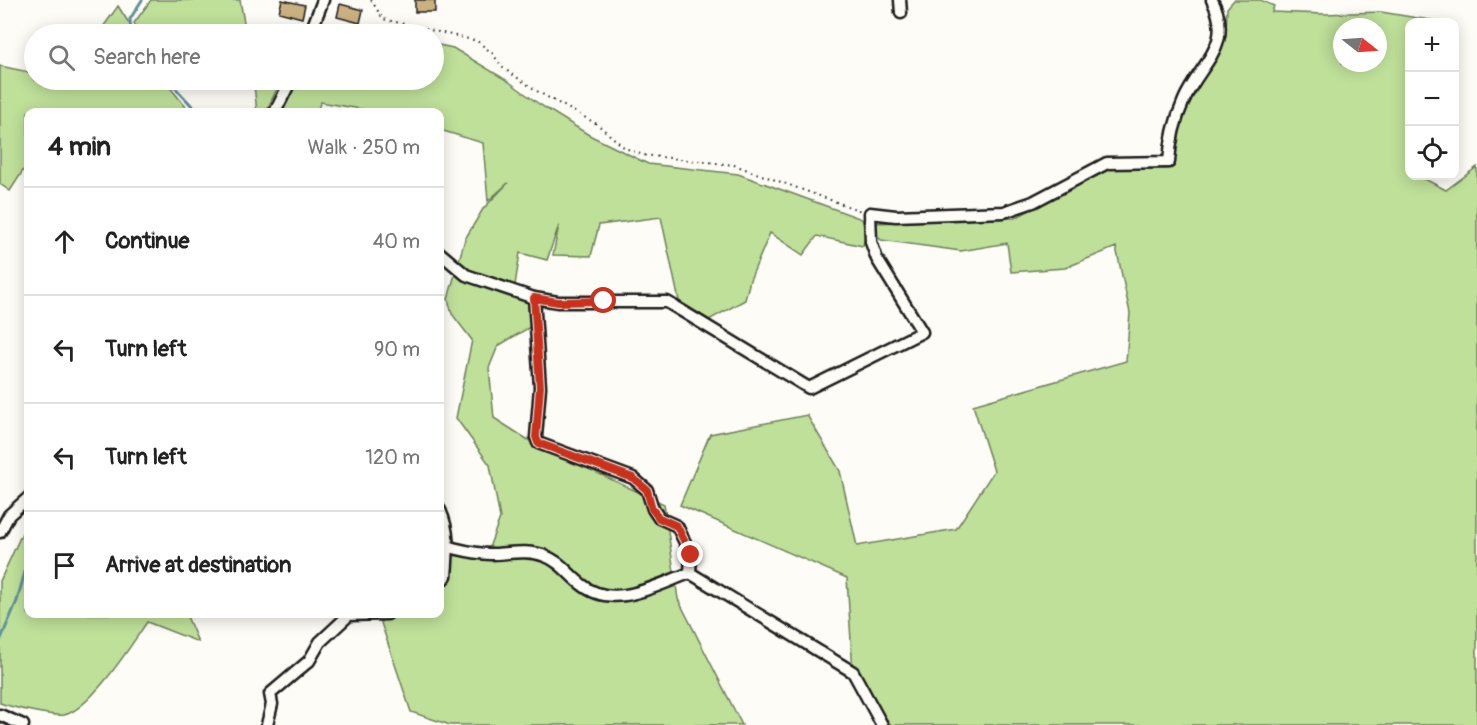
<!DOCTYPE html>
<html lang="en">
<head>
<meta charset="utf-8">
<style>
	:root { --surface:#fff; --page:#f6f6f6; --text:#222; --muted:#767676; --line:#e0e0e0 }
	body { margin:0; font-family:Pangolin,sans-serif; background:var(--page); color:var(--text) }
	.controls { position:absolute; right:18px; top:18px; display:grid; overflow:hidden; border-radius:12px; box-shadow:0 3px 15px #0003 }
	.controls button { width:54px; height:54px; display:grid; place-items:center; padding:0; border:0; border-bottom:2px solid var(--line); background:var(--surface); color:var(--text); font:30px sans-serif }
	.compass { position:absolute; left:1333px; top:18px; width:54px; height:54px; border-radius:50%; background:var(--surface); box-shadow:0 3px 15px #0003; rotate:107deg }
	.stop { position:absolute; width:18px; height:18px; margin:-14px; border:4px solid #c8321e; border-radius:50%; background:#fff }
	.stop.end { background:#c8321e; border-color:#fff; box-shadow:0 2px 6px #0008 }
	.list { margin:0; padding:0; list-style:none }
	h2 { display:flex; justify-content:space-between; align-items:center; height:78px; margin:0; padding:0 24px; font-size:26px }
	h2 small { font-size:20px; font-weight:400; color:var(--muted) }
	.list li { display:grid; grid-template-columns:39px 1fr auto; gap:18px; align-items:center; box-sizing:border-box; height:108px; padding:0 24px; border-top:2px solid var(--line) }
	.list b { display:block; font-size:22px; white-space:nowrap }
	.list em { font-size:20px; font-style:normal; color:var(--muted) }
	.icon { flex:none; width:33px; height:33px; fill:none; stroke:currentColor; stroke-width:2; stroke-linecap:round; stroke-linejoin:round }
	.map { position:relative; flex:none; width:1477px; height:725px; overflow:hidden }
	.search { position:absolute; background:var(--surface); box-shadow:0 3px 15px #0003; left:24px; top:24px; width:420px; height:66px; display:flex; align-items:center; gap:15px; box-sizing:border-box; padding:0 21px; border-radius:33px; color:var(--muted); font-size:22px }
	.panel { position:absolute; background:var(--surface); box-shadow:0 3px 15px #0003; left:24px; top:108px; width:420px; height:510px; border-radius:12px }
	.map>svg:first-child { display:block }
	.green { fill:#bee099; stroke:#6d7e5a; stroke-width:1.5; fill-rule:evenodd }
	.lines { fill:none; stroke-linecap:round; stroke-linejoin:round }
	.stream { stroke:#62909b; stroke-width:3 }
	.building { fill:#cbb081; stroke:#1c1c1c; stroke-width:1.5 }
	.minor-casing { stroke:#1c1c1c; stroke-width:15 }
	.path { stroke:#1c1c1c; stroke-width:2; stroke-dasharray:1.5 4.5; stroke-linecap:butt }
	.minor { stroke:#fdfcf7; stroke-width:10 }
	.route { stroke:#c8321e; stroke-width:8 }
</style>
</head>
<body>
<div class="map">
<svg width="1477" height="725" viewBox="0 0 1477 725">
	<rect width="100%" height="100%" fill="#fdfcf7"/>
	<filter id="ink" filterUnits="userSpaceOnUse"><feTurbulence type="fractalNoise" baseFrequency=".0167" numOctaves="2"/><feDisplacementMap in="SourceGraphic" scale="12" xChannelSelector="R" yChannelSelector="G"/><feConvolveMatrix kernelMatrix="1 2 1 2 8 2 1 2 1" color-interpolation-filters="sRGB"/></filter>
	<g filter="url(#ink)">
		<path class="green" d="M151 0H240L245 28 254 34H139L134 23Z
			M1234 0H1260L1274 6 1272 12 1325 14 1381 12 1442 22H1410V176H1419L1446 190 1477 167V725H891L853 672 847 578 680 505 710 434 807 415 840 471 857 546 956 529 994 471 973 405 1126 361 1130 313 1116 247 1065 268 1011 272 1007 243 961 251 881 240 875 234V223L1015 218 1109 169H1167L1186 109 1226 35 1227 8ZM1342 27H1378V63H1342Z
			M118 6 136 34H98Z
			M434 44 453 48 508 81 539 104 589 135 648 164 738 174 862 219 866 232 863 246 817 236 803 255 770 233 750 280 745 300 709 320 679 301 661 217 599 225 591 256 553 255 559 225 547 260 520 253 515 285 547 295 535 324 498 346 489 368 494 418 533 443 664 504 678 599 742 725H450L411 712 378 614H440V587L448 583 453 555 487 553 500 518 490 465 456 418 472 340 452 314 448 299 465 239 483 209 508 183 488 201 483 143 440 130V112H377L321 102 316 112H281L297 80H434Z
			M0 66 34 73V80H164L190 112H28V163L10 191 0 184Z
			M260 80H281L266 112H257L254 85Z
			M28 520V614H186L198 642 147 622C132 644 90 710 64 715 55 717 10 707 0 703V581Z"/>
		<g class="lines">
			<path class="stream" d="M131 34 130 19 142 0
				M168 80 193 107 190 112
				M0 641 17 601 28 561"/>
		</g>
		<path class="building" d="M282 0 305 5 302 18 279 12Z
			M415 0H435V12H415Z
			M340 4 363 10 360 23 337 17Z"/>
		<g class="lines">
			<g class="minor-casing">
				<path id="minor" d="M900 0 901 13
					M310 34 323 0
					M275 112 291 80
					M440 253 466 275 534 298 558 302H667L809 388 922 332 877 259 871 242 870 213 896 216 1004 212 1033 202 1107 163 1169 162C1170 141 1175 120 1184 100 1201 62 1235 45 1212 0
					M534 298 540 387 536 437 538 443 633 478 647 490 653 509 659 518 677 526 691 555 690 573
					M440 510C450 532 448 551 446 576L440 582
					M0 532 9 515 28 498
					M449 547C462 550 476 554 490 554 508 554 527 549 545 556 560 561 569 575 581 584 613 611 656 585 690 573
					M690 573 853 672 882 725
					M0 715 23 725
					M267 725 272 704 270 694 309 661 320 642 349 615 387 614"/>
			</g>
			<path class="path" d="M371 0 383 19 477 41 492 53 503 68 540 93 597 124 625 148 643 155 734 165 861 211"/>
			<use href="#minor" class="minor"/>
		</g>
	</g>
	<g class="lines" filter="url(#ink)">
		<path class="route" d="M604 301 558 302 534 298 540 387 536 437 538 443 633 478 647 490 652 509 659 518 677 526 691 555"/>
	</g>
</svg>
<div class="controls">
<button>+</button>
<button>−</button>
<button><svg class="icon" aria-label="locate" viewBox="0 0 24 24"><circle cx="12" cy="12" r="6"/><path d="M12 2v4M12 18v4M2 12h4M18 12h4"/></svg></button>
</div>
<svg class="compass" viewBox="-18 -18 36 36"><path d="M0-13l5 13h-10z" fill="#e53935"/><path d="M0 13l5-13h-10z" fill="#767676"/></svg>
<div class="stop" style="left:604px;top:301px"></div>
<div class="stop end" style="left:691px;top:555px"></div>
<div class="search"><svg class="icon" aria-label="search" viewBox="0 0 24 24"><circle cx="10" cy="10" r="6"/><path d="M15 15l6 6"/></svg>Search here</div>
<section class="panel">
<h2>4 min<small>Walk · 250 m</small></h2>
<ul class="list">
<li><svg class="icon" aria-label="ahead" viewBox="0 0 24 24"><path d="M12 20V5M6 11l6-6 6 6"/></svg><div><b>Continue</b></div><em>40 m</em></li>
<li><svg class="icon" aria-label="left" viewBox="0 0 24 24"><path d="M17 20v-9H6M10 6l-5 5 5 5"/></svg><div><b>Turn left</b></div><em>90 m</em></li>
<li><svg class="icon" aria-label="left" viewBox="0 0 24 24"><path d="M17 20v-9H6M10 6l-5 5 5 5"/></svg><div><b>Turn left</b></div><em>120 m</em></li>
<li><svg class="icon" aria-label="arrive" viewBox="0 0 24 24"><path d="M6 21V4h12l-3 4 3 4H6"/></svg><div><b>Arrive at destination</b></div></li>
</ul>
</section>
</div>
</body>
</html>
